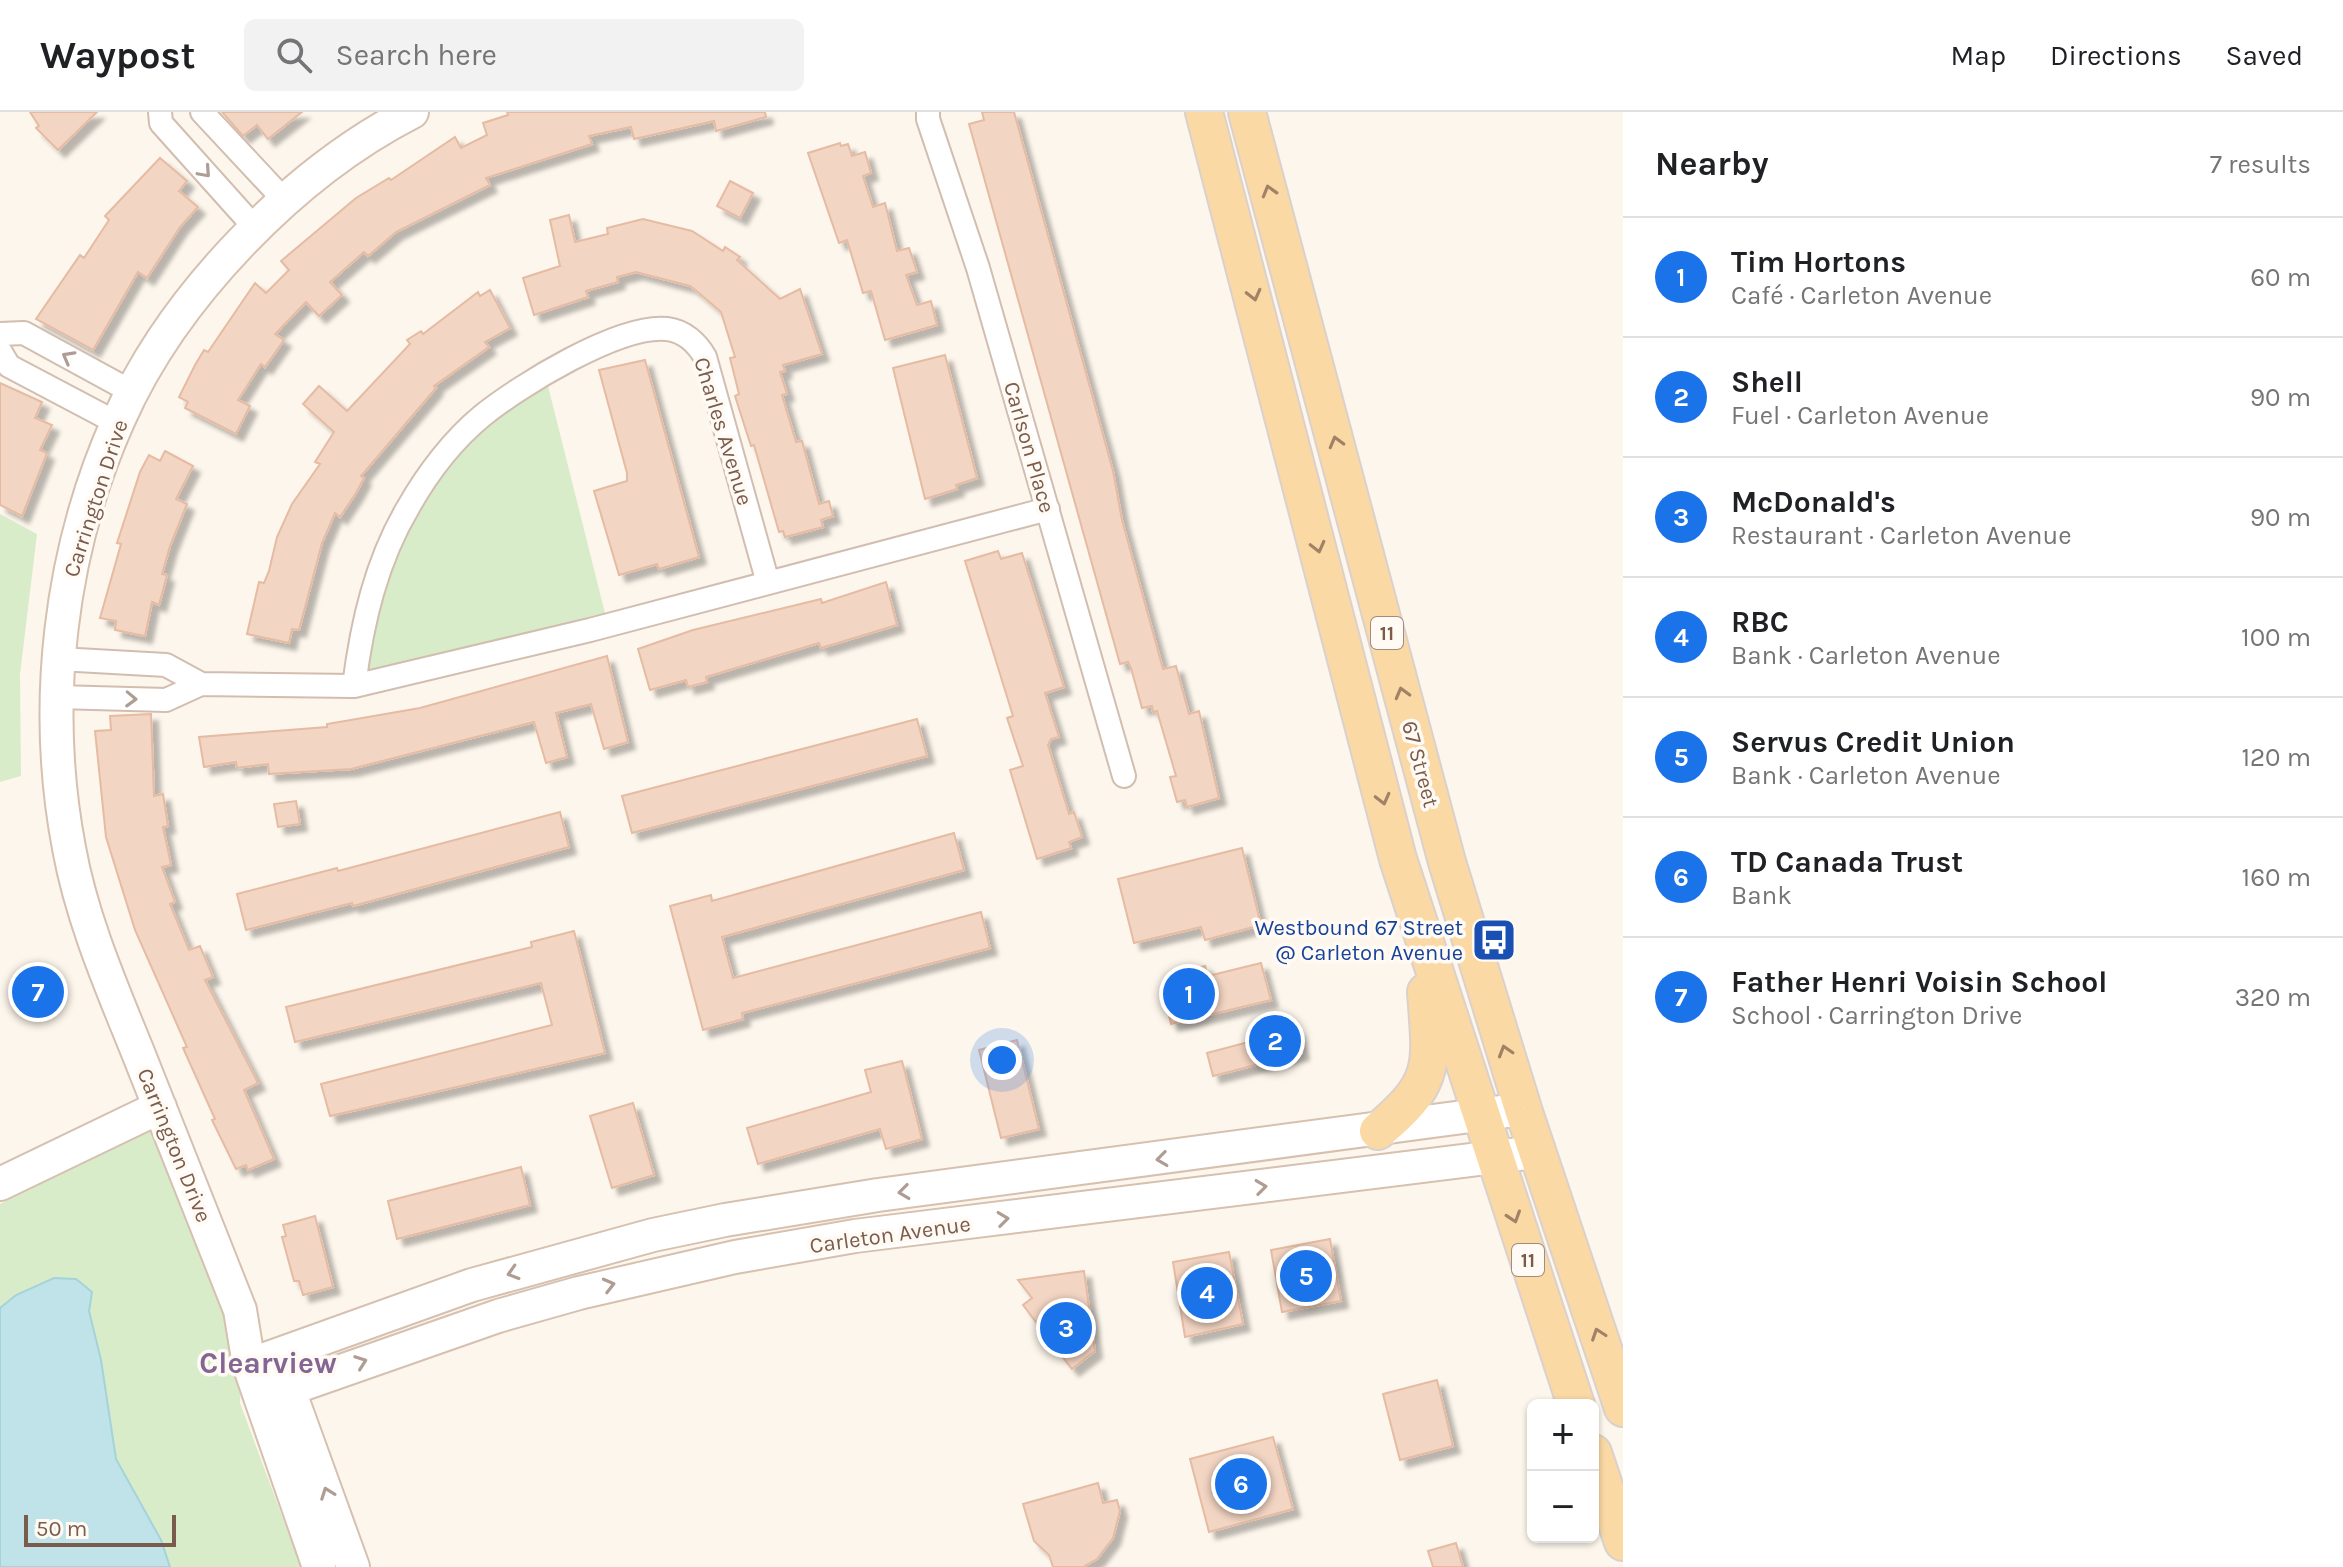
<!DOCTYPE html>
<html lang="en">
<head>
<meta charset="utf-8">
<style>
	:root { --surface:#fff; --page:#f2f2f2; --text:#202124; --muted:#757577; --line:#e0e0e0; --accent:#1a73e8 }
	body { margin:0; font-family:Karla,sans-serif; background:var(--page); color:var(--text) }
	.controls { position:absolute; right:24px; bottom:24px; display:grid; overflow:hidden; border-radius:12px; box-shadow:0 2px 6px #0004 }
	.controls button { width:72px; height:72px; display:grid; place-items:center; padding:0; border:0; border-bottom:2px solid var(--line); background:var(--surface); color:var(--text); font:40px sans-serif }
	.scale { position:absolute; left:24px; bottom:20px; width:152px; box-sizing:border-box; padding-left:8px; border:4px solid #7a5c4d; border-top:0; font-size:22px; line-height:28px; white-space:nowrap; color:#7a5c4d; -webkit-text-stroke:6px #fffaf3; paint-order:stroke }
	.you { position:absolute; left:1002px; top:948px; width:28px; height:28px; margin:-20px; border:6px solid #fff; border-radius:50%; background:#1a73e8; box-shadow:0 0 0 12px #1a73e833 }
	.badge { display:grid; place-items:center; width:52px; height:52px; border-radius:50%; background:var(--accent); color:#fff; font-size:26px; font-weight:700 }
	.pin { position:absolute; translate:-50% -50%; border:4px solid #fff; box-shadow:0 2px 8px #0006 }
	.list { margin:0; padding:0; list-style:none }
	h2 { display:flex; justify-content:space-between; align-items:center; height:104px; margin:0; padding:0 32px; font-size:34px }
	h2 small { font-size:26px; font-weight:400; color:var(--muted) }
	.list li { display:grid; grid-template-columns:52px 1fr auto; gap:24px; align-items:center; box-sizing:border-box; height:120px; padding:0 32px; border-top:2px solid var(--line) }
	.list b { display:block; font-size:30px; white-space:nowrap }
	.list p { margin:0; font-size:26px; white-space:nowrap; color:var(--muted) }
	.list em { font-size:26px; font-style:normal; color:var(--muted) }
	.icon { flex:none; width:44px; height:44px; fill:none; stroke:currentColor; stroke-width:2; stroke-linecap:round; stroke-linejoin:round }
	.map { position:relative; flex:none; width:1623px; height:1455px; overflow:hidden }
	header { display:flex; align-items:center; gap:48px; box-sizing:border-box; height:112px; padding:0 40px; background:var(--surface); border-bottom:2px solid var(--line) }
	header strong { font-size:38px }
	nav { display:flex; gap:44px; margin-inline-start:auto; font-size:28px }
	.search { width:560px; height:72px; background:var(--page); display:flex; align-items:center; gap:20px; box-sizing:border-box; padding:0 28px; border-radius:12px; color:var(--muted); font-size:30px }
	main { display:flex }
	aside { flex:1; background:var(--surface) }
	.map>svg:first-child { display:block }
	.green { fill:#d8ecc9 }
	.water { fill:#bfe3e8; stroke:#a5d3da; stroke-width:2 }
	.building { fill:#f3d5c3; stroke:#e6bba3; stroke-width:2; filter:url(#shadow) }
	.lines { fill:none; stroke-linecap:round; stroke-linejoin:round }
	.street-casing { stroke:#d1beb0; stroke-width:26 }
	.secondary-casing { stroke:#d6c0b0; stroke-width:36 }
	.primary-casing { stroke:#dad1cd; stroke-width:40 }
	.street { stroke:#fff; stroke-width:22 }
	.secondary { stroke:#fff; stroke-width:32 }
	.primary { stroke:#fbd9a5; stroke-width:36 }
	.oneway { stroke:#af9d94 }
	.oneway2 { stroke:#a18267 }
	.labels { text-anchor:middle; stroke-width:7; stroke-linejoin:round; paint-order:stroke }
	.shield { fill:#fffaf3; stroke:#a28b7f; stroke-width:2 }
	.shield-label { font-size:20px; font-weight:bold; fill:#7a5c4d }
	.street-label { font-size:22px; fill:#7a5c4d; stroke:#fffaf3 }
	.transit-label { font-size:22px; fill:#164399; stroke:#fffaf3; text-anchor:end }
	.district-label { font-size:30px; font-weight:bold; fill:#846695; stroke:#fffaf3 }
</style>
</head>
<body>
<header>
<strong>Waypost</strong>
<div class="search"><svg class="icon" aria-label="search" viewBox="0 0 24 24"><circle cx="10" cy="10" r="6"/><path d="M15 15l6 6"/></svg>Search here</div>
<nav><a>Map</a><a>Directions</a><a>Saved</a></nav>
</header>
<main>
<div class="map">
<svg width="1623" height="1455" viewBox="0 0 1623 1455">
	<defs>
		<filter id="shadow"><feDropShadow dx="7" dy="7" stdDeviation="2" flood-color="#0004"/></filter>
	</defs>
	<rect width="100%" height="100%" fill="#fdf6ec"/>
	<path class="green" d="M545 262 608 513 354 574 366 502 448 338Z
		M0 402 37 422 20 562 21 664 0 670Z
		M152 1016 242 1241 240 1291 301 1455H0V1092Z"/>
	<path class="water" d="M54 1166 76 1167 92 1180 89 1199 101 1248 116 1347 161 1428 170 1455H0V1196L16 1183Z"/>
	<path class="building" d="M30 0H97L58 38 36 16 39 14Z
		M222 0H302L268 27 257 13 243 24Z
		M507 0H765L766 5 716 19 714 9 634 27 631 15 589 24 592 32 486 66 490 73 396 120 368 144 364 140 330 170 342 183 319 204 306 190 275 222 284 228 265 255 261 252 238 288 250 294 236 322 185 296 188 290 179 285 195 253 204 238 208 240 255 171 266 181 289 158 281 149 356 86 389 66 391 68 455 25 461 36 487 23 483 11 508 3Z
		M982 0H1014L1113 359 1122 408 1163 557 1176 554 1189 602 1199 599 1219 686 1187 695 1185 688 1177 690 1170 665 1176 664 1157 599 1153 600 1152 594 1142 596 1131 556 1128 550 1120 552 969 12 984 8Z
		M840 31 841 34 848 32 852 44 865 40 871 61 863 64 873 95 885 91 897 139 909 136 917 160 906 163 917 193 931 189 937 213 885 228 871 179 863 181 847 128 839 131 808 41Z
		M160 46 187 69 179 79 198 95 180 115 147 166 138 160 93 238 36 207 80 143 84 146 109 108 105 104Z
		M730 69 753 81 740 106 717 94Z
		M569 103 575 130 608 122 607 116 643 107 692 119 723 139 725 135 740 145 737 148 780 187 800 177 822 242 783 253 785 259 780 260 787 282 782 283 796 330 802 329 819 392 829 389 833 404 821 408 823 415 785 425 783 419 779 420 754 333 751 334 735 284 739 282 730 246 735 245 721 200 699 181 690 174 636 160 617 165 618 170 586 179 588 185 534 203 523 166 560 154 550 108Z
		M490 178 510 216 485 230 489 235 434 274 436 276 361 364 364 366 356 381 340 405 335 401 322 431 299 518 292 517 289 531 247 522 259 470 264 471 269 459 277 425 292 392 320 352 315 350 334 320 303 292 319 274 347 299 410 232 407 228 421 219 423 222 478 180 480 184Z
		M945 243 977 366 956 373 957 377 925 387 893 256Z
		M645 248 699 445 659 457 657 452 619 463 594 379 627 369V361L599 258Z
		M0 271 42 290 35 306 52 313 40 338 47 341 22 404 0 393Z
		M165 339 193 354 176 387 187 392 170 434 162 462 167 463 159 493 152 490 145 524 115 518 116 509 100 506 121 432 117 431 140 360 149 343 160 349Z
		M998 439 1001 447 1022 441 1064 575 1045 581 1059 625 1051 627 1048 633 1069 702 1074 700 1082 725 1069 730 1071 736 1037 747 1010 658 1023 654 1007 606 1013 604 965 449Z
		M886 470 897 513 821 536 819 531 769 546 706 565 707 570 688 575 686 568 650 578 638 537 693 518 821 487 822 491Z
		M607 544 628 630 604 637 591 592 556 601 567 645 546 651 534 610 351 657 269 662 268 652 237 656 236 650 204 655 199 625 327 615V612L420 596Z
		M151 602 154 684 163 682 168 714 163 715 171 753 162 755 175 790 170 792 189 838 200 834 213 865 205 868 258 971 244 978 274 1047 248 1058 246 1053 236 1057 212 1008 215 1007 183 936 187 935 135 818 106 725 95 619 111 618 110 604Z
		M917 607 927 644 632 721 622 684Z
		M296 689 300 712 278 715 274 692Z
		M560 700 569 735 353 794 352 791 246 818 237 782 337 756 338 759Z
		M954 721 964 758 722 825 733 866 981 800 990 836 742 901 743 907 703 918 670 794 711 783 712 789Z
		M1242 736 1261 813 1205 828 1201 815 1134 831 1118 767Z
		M574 819 605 941 330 1004 321 972 552 913 541 871 295 930 286 895 532 835 531 830Z
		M1261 851 1271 888 1171 912 1163 878 1175 862 1205 854 1208 864Z
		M1297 917 1302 941 1213 964 1207 941Z
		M1017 928 1039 1017 1001 1026 979 938Z
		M902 949 922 1027 886 1037 880 1017 758 1052 747 1016 871 980 865 958Z
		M633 991 654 1063 612 1076 590 1004Z
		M521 1055 530 1093 397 1127 388 1089Z
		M315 1104 333 1175 303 1183 299 1169H294L282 1125 286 1124 283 1113Z
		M1330 1127 1341 1189 1282 1200 1271 1138Z
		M1229 1140 1243 1212 1185 1225 1173 1150Z
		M1084 1159 1095 1239 1072 1257 1023 1193 1032 1186 1018 1168Z
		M1437 1268 1453 1334 1400 1348 1383 1282Z
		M1273 1325 1293 1397 1209 1420 1190 1347Z
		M1098 1371 1103 1391 1117 1388 1120 1399 1113 1426 1097 1447 1083 1455H1053L1049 1443 1034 1429 1023 1392Z
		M1456 1431 1463 1455H1433L1428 1439Z"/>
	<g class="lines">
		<g class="street-casing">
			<path id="street" d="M160 0 161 11 256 117
				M202 0 286 90
				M928 0V7L978 156 1124 664
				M0 222 24 221 132 280
				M0 239 9 254 117 311
				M59 547 166 553 201 572
				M354 574C362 511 376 449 409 394 427 362 453 328 482 304 519 274 619 212 667 217 684 219 697 231 705 245L768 471
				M57 585 166 588 201 572 354 574 590 518 1048 397"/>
		</g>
		<g class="secondary-casing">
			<path id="secondary" d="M0 1072 160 995
				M249 1253 472 1173 653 1123 725 1108 878 1083 1523 997
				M281 1256 353 1455
				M261 1287 498 1204 579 1181 735 1145 855 1124 1536 1040
				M319 1455 249 1253 240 1198C207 1113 173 1028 139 943 112 876 82 808 69 736 42 594 59 440 119 307 173 185 293 61 412 0"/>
		</g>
		<g class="primary-casing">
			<path id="primary" d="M1204 0 1398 747 1576 1293
				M1247 0 1447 750 1523 997 1623 1296
				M1378 1019C1438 969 1431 953 1426 880
				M1593 1341 1623 1430"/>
		</g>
		<use href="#street" class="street"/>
		<use href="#secondary" class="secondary"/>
		<use href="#primary" class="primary"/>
	</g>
	<defs><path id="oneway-chevron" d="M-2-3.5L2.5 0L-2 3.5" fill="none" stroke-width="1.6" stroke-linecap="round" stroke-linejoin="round" transform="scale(2)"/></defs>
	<g class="oneway">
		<use href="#oneway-chevron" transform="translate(205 60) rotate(48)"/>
		<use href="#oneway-chevron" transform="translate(68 245) rotate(-151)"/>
		<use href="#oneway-chevron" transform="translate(131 587) rotate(2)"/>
		<use href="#oneway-chevron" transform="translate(1162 1047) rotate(173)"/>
		<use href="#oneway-chevron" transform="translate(1261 1075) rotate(-7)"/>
		<use href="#oneway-chevron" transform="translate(904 1080) rotate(173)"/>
		<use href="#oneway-chevron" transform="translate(1003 1107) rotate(-7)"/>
		<use href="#oneway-chevron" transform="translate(513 1161) rotate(163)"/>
		<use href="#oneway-chevron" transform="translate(609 1173) rotate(-14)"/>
		<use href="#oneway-chevron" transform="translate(361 1250) rotate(-20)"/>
		<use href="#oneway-chevron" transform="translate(327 1381) rotate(-110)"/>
	</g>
	<g class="oneway2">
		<use href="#oneway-chevron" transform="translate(1269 79) rotate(-106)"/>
		<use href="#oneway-chevron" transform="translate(1254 183) rotate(76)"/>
		<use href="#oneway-chevron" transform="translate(1336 330) rotate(-105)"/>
		<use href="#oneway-chevron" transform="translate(1318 435) rotate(76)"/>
		<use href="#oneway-chevron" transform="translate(1402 581) rotate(-105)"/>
		<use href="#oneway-chevron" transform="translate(1383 687) rotate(76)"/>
		<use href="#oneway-chevron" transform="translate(1505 939) rotate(-107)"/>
		<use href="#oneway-chevron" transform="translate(1514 1105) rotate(72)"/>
		<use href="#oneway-chevron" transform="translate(1598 1222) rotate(-109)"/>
	</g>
	<defs>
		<g id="bus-square" transform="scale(2.3)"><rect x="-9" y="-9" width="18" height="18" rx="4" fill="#1a4fb4" stroke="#fffaf3"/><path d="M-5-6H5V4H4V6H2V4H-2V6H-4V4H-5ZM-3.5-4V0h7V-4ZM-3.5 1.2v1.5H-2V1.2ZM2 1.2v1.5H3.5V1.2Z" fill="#fff"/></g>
	</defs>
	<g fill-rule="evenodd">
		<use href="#bus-square" x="1494" y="828"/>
	</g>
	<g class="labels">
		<g class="shield">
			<rect x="1371" y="505" width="32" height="32" rx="6"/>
			<rect x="1512" y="1132" width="32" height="32" rx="6"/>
		</g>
		<g class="shield-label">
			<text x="1387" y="528">11</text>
			<text x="1528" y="1155">11</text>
		</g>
		<g class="street-label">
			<text transform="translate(724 319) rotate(73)" y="8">Charles Avenue</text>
			<text transform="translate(1030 335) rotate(74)" y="8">Carlson Place</text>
			<text transform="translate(95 386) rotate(-72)" y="8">Carrington Drive</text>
			<text transform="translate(1421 652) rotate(75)" y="8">67 Street</text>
			<text transform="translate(175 1033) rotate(68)" y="8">Carrington Drive</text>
			<text transform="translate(890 1122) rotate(-8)" y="8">Carleton Avenue</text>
		</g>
		<g class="transit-label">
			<text x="1463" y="823">Westbound 67 Street<tspan x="1463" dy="25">@ Carleton Avenue</tspan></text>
		</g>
		<g class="district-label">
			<text x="268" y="1261">Clearview</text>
		</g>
	</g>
</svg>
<div class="controls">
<button>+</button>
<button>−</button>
</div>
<div class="scale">50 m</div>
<div class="you"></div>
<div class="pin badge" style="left:1189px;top:882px">1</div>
<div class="pin badge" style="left:1275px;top:929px">2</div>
<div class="pin badge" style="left:1066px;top:1216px">3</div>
<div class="pin badge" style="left:1207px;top:1181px">4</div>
<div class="pin badge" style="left:1306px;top:1164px">5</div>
<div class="pin badge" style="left:1241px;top:1372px">6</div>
<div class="pin badge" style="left:38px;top:880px">7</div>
</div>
<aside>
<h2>Nearby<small>7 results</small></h2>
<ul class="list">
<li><span class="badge">1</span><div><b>Tim Hortons</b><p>Café · Carleton Avenue</p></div><em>60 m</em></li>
<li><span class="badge">2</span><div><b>Shell</b><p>Fuel · Carleton Avenue</p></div><em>90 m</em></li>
<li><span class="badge">3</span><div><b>McDonald's</b><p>Restaurant · Carleton Avenue</p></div><em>90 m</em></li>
<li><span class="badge">4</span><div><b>RBC</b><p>Bank · Carleton Avenue</p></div><em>100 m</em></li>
<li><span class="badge">5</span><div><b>Servus Credit Union</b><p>Bank · Carleton Avenue</p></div><em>120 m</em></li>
<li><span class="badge">6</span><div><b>TD Canada Trust</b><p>Bank</p></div><em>160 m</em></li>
<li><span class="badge">7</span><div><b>Father Henri Voisin School</b><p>School · Carrington Drive</p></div><em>320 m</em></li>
</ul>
</aside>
</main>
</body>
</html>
